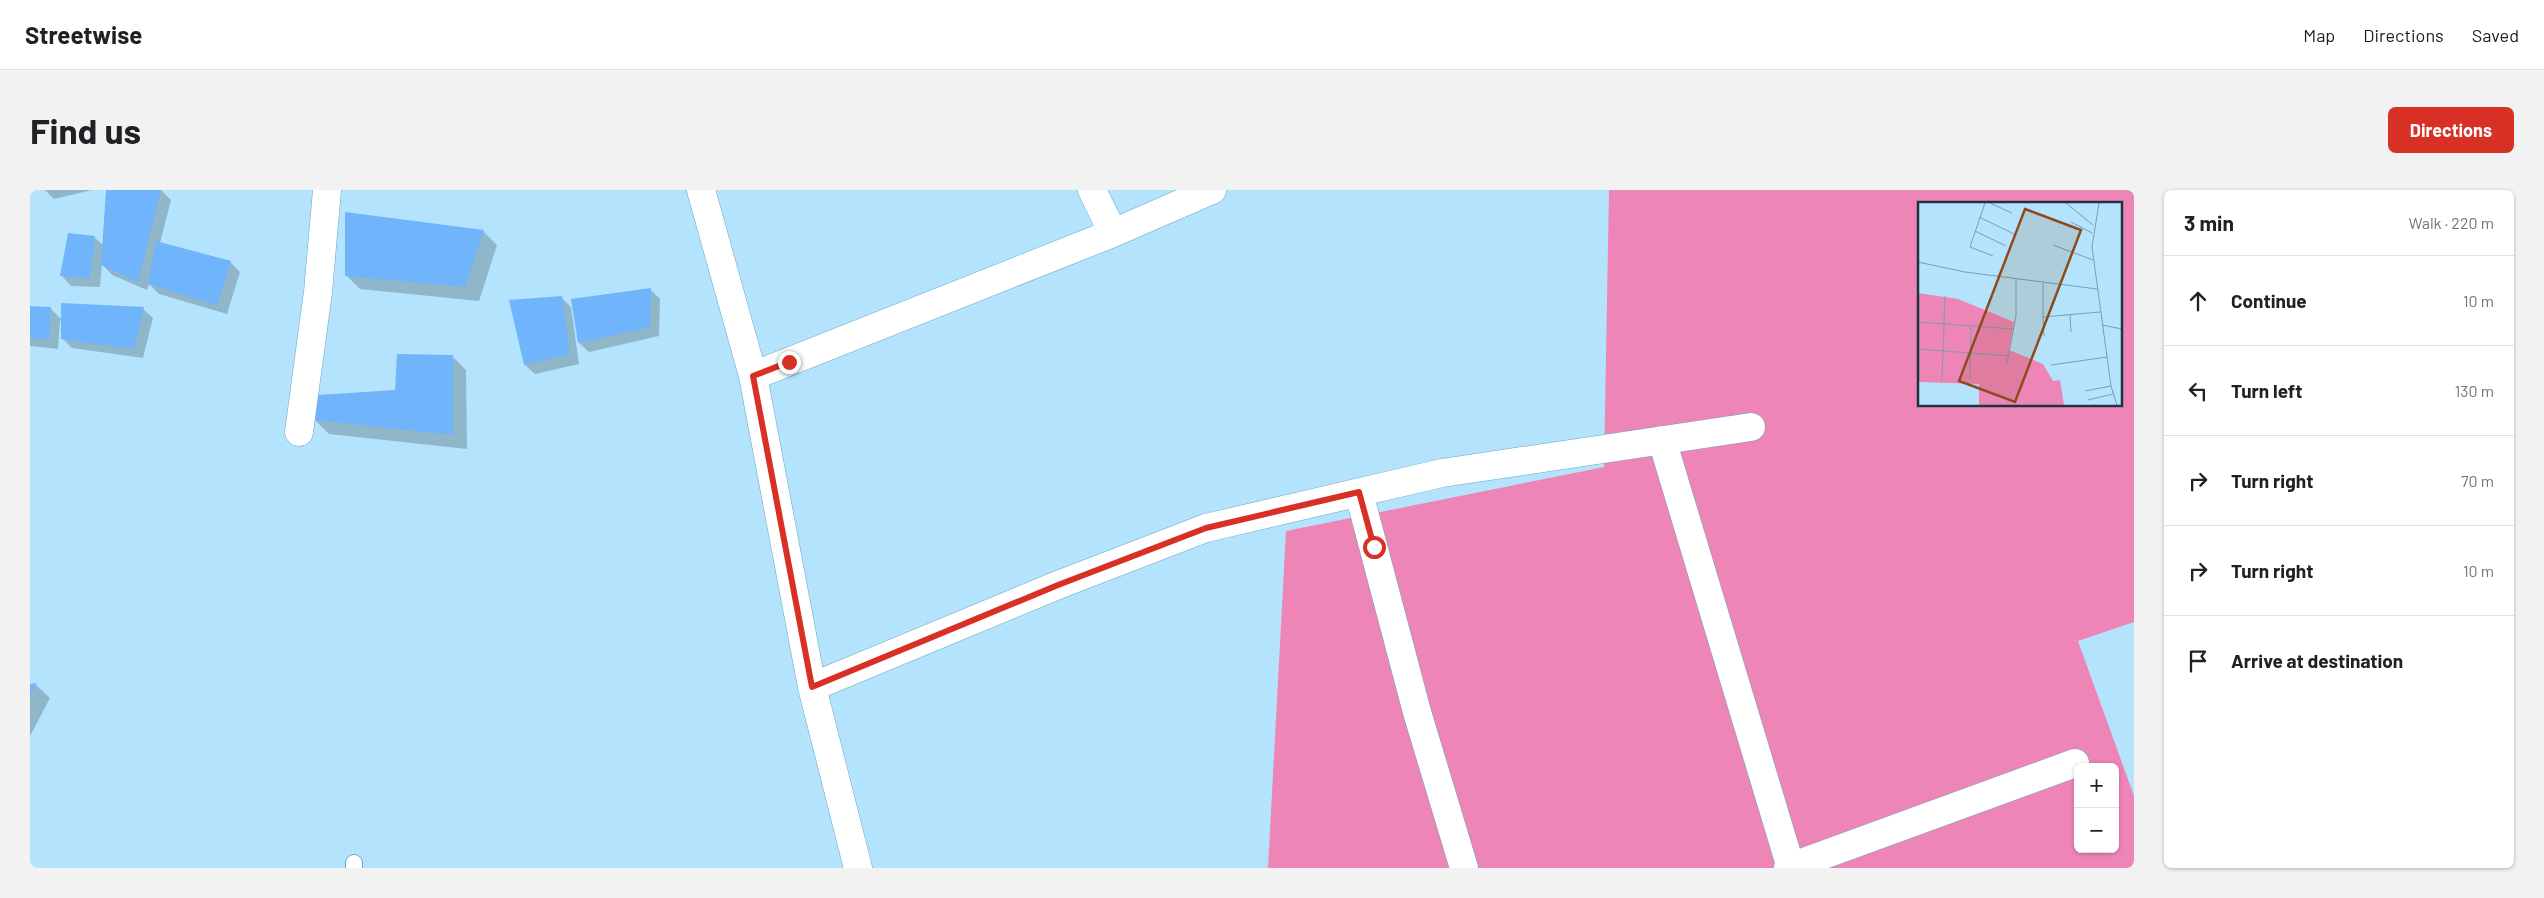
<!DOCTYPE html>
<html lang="en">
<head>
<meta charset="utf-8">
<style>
	:root { --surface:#fff; --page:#f2f2f2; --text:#202124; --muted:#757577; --line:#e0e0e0; --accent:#d93025 }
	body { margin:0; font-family:Barlow,sans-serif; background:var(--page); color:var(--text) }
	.controls { position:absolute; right:15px; bottom:15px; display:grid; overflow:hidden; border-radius:8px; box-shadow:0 1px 4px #0004 }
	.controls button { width:45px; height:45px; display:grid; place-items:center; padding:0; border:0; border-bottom:1px solid var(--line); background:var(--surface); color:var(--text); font:25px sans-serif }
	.stop { position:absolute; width:15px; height:15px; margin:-11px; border:4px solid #d93025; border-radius:50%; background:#fff }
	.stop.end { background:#d93025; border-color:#fff; box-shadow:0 1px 5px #0008 }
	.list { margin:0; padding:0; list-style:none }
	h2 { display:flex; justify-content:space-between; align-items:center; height:65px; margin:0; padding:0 20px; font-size:21px }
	h2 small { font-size:16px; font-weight:400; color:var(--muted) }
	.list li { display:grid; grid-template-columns:32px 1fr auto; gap:15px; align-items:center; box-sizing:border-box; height:90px; padding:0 20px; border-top:1px solid var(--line) }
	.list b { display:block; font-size:19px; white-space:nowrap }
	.list em { font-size:16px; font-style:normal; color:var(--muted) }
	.icon { flex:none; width:28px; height:28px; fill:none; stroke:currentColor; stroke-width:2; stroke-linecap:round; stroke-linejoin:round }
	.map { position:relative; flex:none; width:2104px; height:678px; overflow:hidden; border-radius:8px }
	header { display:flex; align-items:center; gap:30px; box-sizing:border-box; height:70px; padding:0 25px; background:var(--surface); border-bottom:1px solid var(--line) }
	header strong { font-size:24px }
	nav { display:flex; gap:28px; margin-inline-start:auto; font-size:18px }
	.intro { display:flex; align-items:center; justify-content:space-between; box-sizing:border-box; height:120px; padding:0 30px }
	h1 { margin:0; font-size:35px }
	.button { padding:12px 22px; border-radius:8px; background:var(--accent); color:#fff; font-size:18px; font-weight:700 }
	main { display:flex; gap:30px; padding:0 30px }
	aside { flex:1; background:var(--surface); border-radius:8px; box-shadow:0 1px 4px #0004 }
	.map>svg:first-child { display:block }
	.green { fill:#ee85b7; fill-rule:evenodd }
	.shadow { fill:#0003 }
	.building { fill:#70b4fc }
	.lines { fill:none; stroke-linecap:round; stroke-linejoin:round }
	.service-casing { stroke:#69a5c2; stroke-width:18 }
	.minor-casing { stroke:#69a5c2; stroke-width:29 }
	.service { stroke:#fff; stroke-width:16 }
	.minor { stroke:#fff; stroke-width:28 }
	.route { stroke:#d93025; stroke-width:6 }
	.inset-road { fill:none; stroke:#779eb2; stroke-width:1 }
	.view { fill:#8e4a1d; fill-opacity:0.15; stroke:#8e4a1d; stroke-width:2.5 }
	.inset-edge { fill:none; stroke:#1c3441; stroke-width:2.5 }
</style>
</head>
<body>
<header>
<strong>Streetwise</strong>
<nav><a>Map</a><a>Directions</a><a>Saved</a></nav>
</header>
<div class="intro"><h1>Find us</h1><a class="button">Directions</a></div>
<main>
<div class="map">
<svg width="2104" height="678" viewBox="0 0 2104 678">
	<rect width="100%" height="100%" fill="#b4e4fd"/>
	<path class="green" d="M1579 0H2104V432L2048 451 2104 606V678H1238L1256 341 1574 277ZM1889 14H2090V215H1889ZM2048 577H2085V659H2048Z"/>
	<path class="shadow" d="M15 0H62L24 9Z
		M77 0H131L141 10 130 53 200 72 210 82 197 124 129 104 119 94 117 100 82 85 72 74 70 97 41 96 32 86 64 47 74 56Z
		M453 41 467 55 449 111 330 99 316 85Z
		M620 99 630 109 629 146 559 162 549 153Z
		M531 107 541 117 549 174 505 184 495 175Z
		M0 117 21 119 32 130 113 119 123 128 113 168 42 158 32 148V131H30L28 159 0 156Z
		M422 166 436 180 437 259 299 244 285 230 366 202Z
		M0 495H6L20 508 0 546Z"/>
	<path class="building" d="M76 0H131L108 92 71 75Z
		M315 22 454 40 435 97 315 86Z
		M38 43 65 46 60 88 30 86Z
		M126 51 201 71 187 115 118 94Z
		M621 98 620 137 548 153 541 109Z
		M532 106 540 164 494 175 479 110Z
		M31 113 114 117 104 159 31 149Z
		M0 116 21 117 19 150 0 148Z
		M367 164 423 165V245L284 230 288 205 365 200Z
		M7 493 0 506V494Z"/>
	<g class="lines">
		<g class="service-casing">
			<path id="service" d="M324 678V673"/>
		</g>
		<g class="minor-casing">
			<path id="minor" d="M671 0 723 186 782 497 828 678
				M1083 43 1182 0
				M723 186 1083 43 1062 0
				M269 242 288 102 297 0
				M1632 250 1761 678
				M1329 303 1387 522 1434 678
				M782 497 1028 395 1176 338 1412 283 1721 237
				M1758 678 2045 573"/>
		</g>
		<use href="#service" class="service"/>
		<use href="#minor" class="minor"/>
	</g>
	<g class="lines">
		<path class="route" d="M759 172 723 186 782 497 1028 395 1176 338 1329 302 1344 357"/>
	</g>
	<g transform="translate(1888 12)">
		<rect width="204" height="204" fill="#b4e4fd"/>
		<path d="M0 91 40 97 96 120 91 148 125 162 135 179 142 178 146 203H61V182L0 180Z" fill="#ee85b7"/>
		<path class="inset-road" d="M67 1 52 45 75 54M72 1 94 11M148 1 175 23M181 1 174 45 193 184 199 203M61 15 98 33M153 20 174 31M57 29 88 44M135 43 175 58M0 60 47 70 179 87M125 81V115L182 110M152 113 153 130M125 115 126 134M0 120 96 127M184 123 204 127M0 147 91 154M89 161 98 114V76M133 163 189 155M52 177 53 124M24 179 27 94M167 189 193 184M170 198 195 192"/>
		<path class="view" d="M107 7 163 28 97 200 41 179Z"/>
		<rect width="204" height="204" class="inset-edge"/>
	</g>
</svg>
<div class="controls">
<button>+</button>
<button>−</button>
</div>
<div class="stop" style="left:1344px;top:357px"></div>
<div class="stop end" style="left:759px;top:172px"></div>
</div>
<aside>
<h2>3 min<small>Walk · 220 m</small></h2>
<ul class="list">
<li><svg class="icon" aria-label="ahead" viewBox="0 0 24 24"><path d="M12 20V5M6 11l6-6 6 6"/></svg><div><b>Continue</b></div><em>10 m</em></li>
<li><svg class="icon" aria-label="left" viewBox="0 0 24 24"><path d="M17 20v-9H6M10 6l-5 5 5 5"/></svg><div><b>Turn left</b></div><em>130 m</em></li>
<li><svg class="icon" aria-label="right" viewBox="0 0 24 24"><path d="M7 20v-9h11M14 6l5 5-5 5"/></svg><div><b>Turn right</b></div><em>70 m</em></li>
<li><svg class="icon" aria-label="right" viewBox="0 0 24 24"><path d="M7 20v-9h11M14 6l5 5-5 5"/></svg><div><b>Turn right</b></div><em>10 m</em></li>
<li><svg class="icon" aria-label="arrive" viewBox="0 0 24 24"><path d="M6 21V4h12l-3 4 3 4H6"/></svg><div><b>Arrive at destination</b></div></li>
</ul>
</aside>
</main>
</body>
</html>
